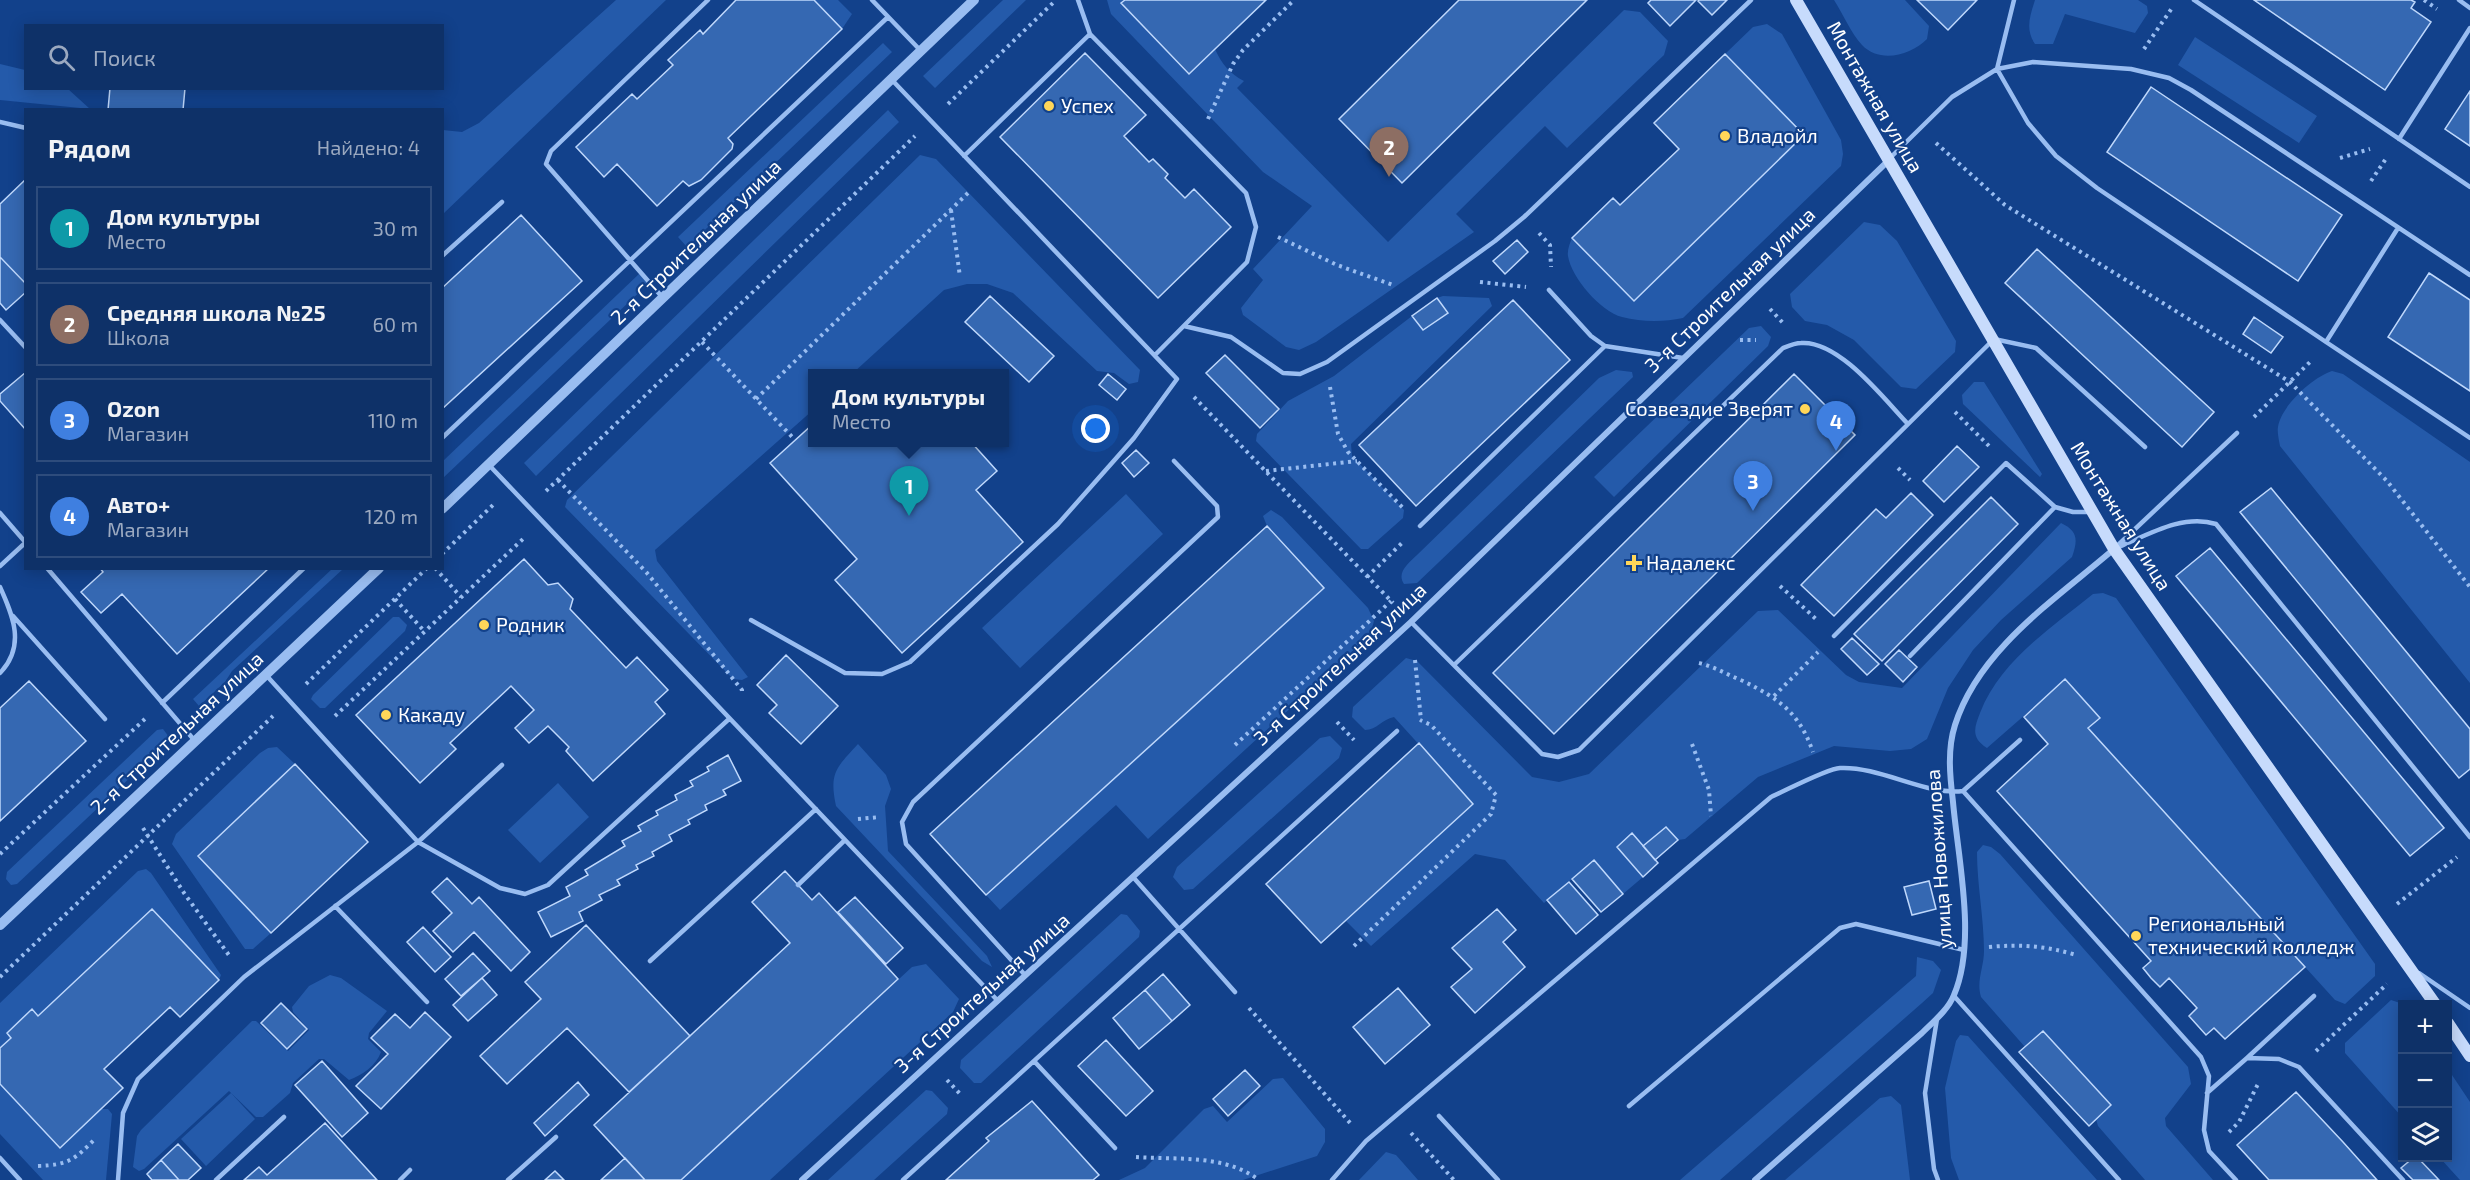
<!DOCTYPE html>
<html lang="ru">
<head>
<meta charset="utf-8">
<style>
	:root { --surface:#0e3168; --page:#17396e; --text:#f1f3f6; --muted:#9ba9c0; --line:#2e4c7c; --accent:#8abfa5 }
	body { margin:0; font-family:"Exo 2",sans-serif; background:var(--page); color:var(--text) }
	.controls { position:absolute; right:18px; bottom:18px; display:grid; overflow:hidden; border-radius:0px; box-shadow:0 3px 15px #0003 }
	.controls button { width:54px; height:54px; display:grid; place-items:center; padding:0; border:0; border-bottom:2px solid var(--line); background:var(--surface); color:var(--text); font:30px sans-serif }
	.you { position:absolute; left:1096px; top:429px; width:21px; height:21px; margin:-15px; border:4px solid #fff; border-radius:50%; background:#1a73e8; box-shadow:0 0 0 9px #1a73e833 }
	.badge { display:grid; place-items:center; width:39px; height:39px; border-radius:50%; background:var(--accent); color:#fff; font-size:20px; font-weight:700 }
	.pin { position:absolute; translate:-50% -50px; filter:drop-shadow(0 2px 3px #0008) }
	.pin::after { content:''; position:absolute; top:32px; width:21px; height:18px; background:inherit; clip-path:polygon(0 0,100% 0,50% 100%) }
	.popup { position:absolute; left:808px; top:369px; width:201px; height:78px; box-sizing:border-box; display:grid; place-content:center; border-radius:0px; background:var(--surface); filter:drop-shadow(0 2px 4px #0005); font-size:20px; white-space:nowrap; color:var(--muted) }
	.popup b { font-size:22px; color:var(--text) }
	.popup::after { content:''; position:absolute; left:50%; top:100%; margin-left:-12px; border:12px solid transparent; border-top-color:var(--surface) }
	.list { margin:0; padding:0; list-style:none }
	h2 { display:flex; justify-content:space-between; align-items:center; height:78px; margin:0; padding:0 24px; font-size:26px }
	h2 small { font-size:20px; font-weight:400; color:var(--muted) }
	.list li { display:grid; grid-template-columns:39px 1fr auto; gap:18px; align-items:center; box-sizing:border-box; height:84px; margin:0 12px 12px; padding:0 12px; border:2px solid var(--line); border-radius:0px }
	.list b { display:block; font-size:22px; white-space:nowrap }
	.list p { margin:0; font-size:20px; white-space:nowrap; color:var(--muted) }
	.list em { font-size:20px; font-style:normal; color:var(--muted) }
	.icon { flex:none; width:33px; height:33px; fill:none; stroke:currentColor; stroke-width:2; stroke-linecap:round; stroke-linejoin:round }
	.map { position:relative; flex:none; width:2470px; height:1180px; overflow:hidden }
	.search { position:absolute; background:var(--surface); box-shadow:0 3px 15px #0003; left:24px; top:24px; width:420px; height:66px; display:flex; align-items:center; gap:15px; box-sizing:border-box; padding:0 21px; border-radius:0px; color:var(--muted); font-size:22px }
	.panel { position:absolute; background:var(--surface); box-shadow:0 3px 15px #0003; left:24px; top:108px; width:420px; height:462px; border-radius:0px }
	.map>svg:first-child { display:block }
	.green { fill:#245aaa }
	.building { fill:#3568b2; stroke:#bfd8fc; stroke-width:1.5 }
	.lines { fill:none; stroke-linecap:round; stroke-linejoin:round }
	.path { stroke:#99bdf1; stroke-width:4; stroke-dasharray:3 4.5; stroke-linecap:butt }
	.service { stroke:#99bdf1; stroke-width:4.5 }
	.minor { stroke:#99bdf1; stroke-width:6 }
	.tertiary { stroke:#99bdf1; stroke-width:10 }
	.secondary { stroke:#c7dbfc; stroke-width:12 }
	.poi-dot { fill:#ffd659; stroke:#12418b; stroke-width:2 }
	.labels { text-anchor:middle; stroke-width:4.5; stroke-linejoin:round; paint-order:stroke }
	.street-label { font-size:20px; fill:#fff; stroke:#12418b }
	.poi-label { font-size:20px; fill:#fff; stroke:#12418b; text-anchor:start }
</style>
</head>
<body>
<div class="map">
<svg width="2470" height="1180" viewBox="0 0 2470 1180">
	<rect width="100%" height="100%" fill="#12418b"/>
	<path class="green" d="M616 0H666L443 214V130L462 132 479 123Z
		M814 0H838L852 14 842 29Z
		M1003 0H1026L935 88 923 76Z
		M1107 0H1125L1121 4 1188 74 1215 49C1221 63 1230 74 1244 81L1237 88 1388 242 1624 10 1640 12 1668 41 1664 55 1567 148 1545 126 1456 214 1474 232 1316 342 1299 350 1286 347 1243 315 1241 308 1263 280 1253 269 1312 206 1263 172 1111 14Z
		M1834 0H1905L1929 26 1927 39C1911 55 1880 64 1862 45 1851 33 1843 14 1834 0Z
		M2035 0H2138L2147 6 2148 13 2135 33 2065 14 2053 44H2035C2025 29 2030 16 2035 0Z
		M1767 24 1782 34 1841 140 1843 154 1841 166 1683 318C1663 322 1642 322 1622 317 1601 312 1571 277 1568 256 1567 250 1570 243 1572 238L1634 300 1803 136 1725 54 1753 27Z
		M2195 37 2317 116 2299 143 2178 65Z
		M883 43 892 52 687 247 678 237Z
		M0 64 25 70 26 88 68 89 90 109 0 100Z
		M888 110 899 122 536 476 524 463Z
		M920 155 936 159 1140 370 1138 382 1129 384 1114 373 1097 371 1013 293 987 284H967L944 290 853 373 813 374V410L655 550 657 561 748 677 742 680 733 679 565 507 567 500Z
		M1864 222 1880 225 1897 241 1956 341 1955 352 1916 389 1901 387 1854 340 1827 325 1805 321 1792 307 1790 294Z
		M640 273 649 283 443 478V461Z
		M1443 296 1489 298 1492 306 1351 444 1352 456 1404 510 1403 518 1368 549H1361L1256 441 1257 434 1288 401 1334 376 1412 316 1423 330 1447 313 1437 298Z
		M1761 326 1771 337 1768 346 1614 497 1594 477 1749 328Z
		M1616 370 1632 372 1633 377 1417 583 1404 584C1396 572 1409 563 1417 555L1599 378Z
		M2332 371 2343 374 2470 462V683L2280 446C2279 440 2277 432 2278 427 2281 406 2313 377 2332 371Z
		M1974 382H1984L2042 474 2040 477 1963 404 1962 395Z
		M1126 494 1163 534 1020 668 982 628Z
		M1271 510 1282 517 1368 608 1374 621 1370 635 1148 839 1116 805 1000 910 986 895 1324 588 1267 526 1263 516Z
		M2061 523C2078 531 2078 540 2072 557L2001 620 1973 650 1948 688 1927 739 1911 749 1890 751 1834 746 1758 777 1685 839 1678 840 1665 827 1643 846 1618 847 1643 877 1623 894 1594 860 1544 903 1505 860 1475 854 1371 946 1346 921 1473 804 1394 717C1382 719 1377 730 1365 730L1352 717 1353 707 1406 658 1417 661 1532 777 1559 782 1589 774 1758 611 1778 610 1846 675 1859 682 1902 688Z
		M332 569H343L232 671 225 682 199 706 193 699Z
		M2103 593 2116 598 2375 964V976L2345 1004 2335 1000 2088 728 2099 718 2065 680 1987 748C1971 738 1974 728 1980 713 2000 661 2051 628 2093 594Z
		M393 617H399L407 625 405 631 325 708H320L311 699 313 695Z
		M163 729 169 737 168 742 17 884 11 885 6 879 7 872 157 730Z
		M1330 736 1342 748 1339 758 1193 889 1184 890 1173 877 1177 867 1320 738Z
		M858 744 886 775 891 789 885 806 888 851 987 956 992 967 982 961 836 806C829 773 836 768 858 744Z
		M277 747 295 764 198 855 271 933 253 949H245L172 844 176 834 260 753 268 748Z
		M558 783 589 817 540 863 508 830Z
		M1983 845 1991 847 2000 854 2188 1067 2191 1084 2165 1118 2166 1126 2213 1180H2145L2098 1126 2096 1119 2111 1104 2043 1031 2025 1047 1981 997C1976 981 1984 967 1984 951 1984 918 1977 885 1977 852Z
		M146 869 151 873 221 975 219 980 151 909 38 1016 31 1009 7 1033 11 1038 0 1048V1003L138 871Z
		M1121 914 1127 915 1140 931 1139 937 981 1083H974L960 1068 961 1060Z
		M1917 957 1933 961 1941 970 1933 993 1922 1003 1720 1180H1680L1916 976Z
		M926 964 959 999 953 1012 770 1180H681L912 967Z
		M330 975 341 978 387 1011 369 1033 368 1039 381 1052C376 1066 362 1075 349 1080L324 1059H319L293 1083 290 1093 263 1117H256L229 1091 144 1169 139 1171 133 1167 137 1136 141 1130 252 1021H256L288 1051 309 1030 293 1012 292 1007 309 986Z
		M2391 1000 2403 1004 2402 1117 2345 1053V1043Z
		M1960 1035 1968 1036 2097 1180H1959L1951 1158 1945 1088 1956 1041Z
		M2448 1069 2470 1102V1180H2460L2440 1158H2448Z
		M1283 1078 1325 1129V1142L1317 1156 1243 1180H1119L1145 1168 1204 1109 1213 1106 1227 1122 1273 1079Z
		M0 1084 60 1148 101 1109H108L112 1114 106 1180H43L0 1134Z
		M926 1090 932 1091 948 1108 947 1114 874 1180H828Z
		M231 1093 255 1119 206 1166 181 1139Z
		M1891 1096 1901 1105 1910 1180H1785L1880 1098Z
		M1386 1152 1396 1155 1418 1180H1359Z"/>
	<path class="building" d="M736 0H814L842 29 728 138 733 144 732 149 701 180 689 186 683 181 657 206 617 164 604 177 576 147 632 94 637 99 673 65 668 60 700 30 703 34Z
		M1125 0H1266L1189 74 1121 3Z
		M1459 0H1587L1402 183 1339 119Z
		M1651 0H1696L1670 26 1648 3Z
		M1699 0H1727L1712 15 1698 1Z
		M1917 0H1977L1948 30Z
		M2254 0H2411L2415 2 2411 8 2431 22 2385 90Z
		M1085 53 1146 115 1124 136 1149 162 1153 159 1168 174 1165 178 1185 198 1194 189 1231 227 1158 298 1000 137Z
		M1725 54 1804 135 1634 301 1572 238 1613 198 1620 205 1679 149 1654 123Z
		M2151 87 2342 215 2298 281 2107 152Z
		M110 88H185L183 110H108Z
		M2470 91V146L2445 129Z
		M26 179V284L0 257V204Z
		M521 215 582 281 442 409V288Z
		M1517 240 1528 252 1505 274 1493 261Z
		M2037 249 2214 412 2182 447 2005 283Z
		M0 257 26 284V292L6 310 0 303Z
		M2429 273 2470 300V391L2388 337Z
		M990 296 1054 356 1029 382 965 322Z
		M1437 298 1448 313 1423 330 1412 316Z
		M1513 300 1570 360 1416 506 1359 445Z
		M2254 317 2283 337 2271 353 2243 334Z
		M1225 355 1279 409 1260 428 1206 373Z
		M26 372V430L0 401V394Z
		M1108 374 1126 389 1117 400 1099 385Z
		M1794 374 1855 435 1554 734 1493 673Z
		M813 424V442H971L997 471 976 490 1023 542 902 653 835 580 857 559 770 463Z
		M1957 446 1979 467 1944 502 1923 481Z
		M1136 450 1149 463 1134 477 1122 463Z
		M2271 488 2470 729V769L2459 778 2240 512Z
		M1911 493 1933 515 1834 616 1801 585 1876 509 1886 518Z
		M1991 497 2018 524 1882 661 1854 634Z
		M1267 526 1324 588 986 895 930 834Z
		M2210 548 2444 828 2410 856 2176 576Z
		M524 559 548 585 558 583 573 599 570 609 626 668 637 657 668 690 655 702 665 714 593 781 566 751 569 747 548 726 529 743 515 728 534 710 511 686 450 743 456 749 420 783 356 715Z
		M100 568H269L177 654 122 594 101 613 81 592 103 572Z
		M1852 638 1879 664 1867 675 1841 649Z
		M1899 650 1917 667 1903 682 1885 664Z
		M786 655 838 706 801 744 769 713 777 705 757 685Z
		M2065 679 2100 718 2088 728 2305 967 2225 1039 2214 1028 2206 1035 2189 1016 2197 1008 2169 978 2160 987 2151 978 2143 968 2151 961 1997 791 2048 744 2024 717Z
		M29 681 86 741 0 821V708Z
		M1419 743 1473 804 1321 943 1266 884Z
		M728 755 741 781 723 790 726 795 705 805 707 810 688 820 690 824 669 835 672 841 652 852 654 856 636 865 638 869 617 880 620 885 599 895 602 900 579 912 583 921 551 937 538 912 570 896 566 887 588 875 585 870 625 846 622 841 641 831 638 826 658 815 656 811 677 800 675 795 693 786 690 781 709 771 707 767Z
		M295 764 368 842 271 933 198 856Z
		M1666 827 1678 840 1655 860 1643 846Z
		M1632 833 1658 863 1643 877 1617 847Z
		M1594 860 1623 894 1601 912 1572 879Z
		M785 871 812 900 819 893 898 979 681 1180H645L594 1125 790 943 752 902Z
		M447 878 472 904 479 897 530 952 511 971 474 932 453 952 433 931 452 913 432 892Z
		M1929 881 1936 909 1912 915 1904 887Z
		M1569 882 1598 915 1576 934 1547 900Z
		M855 897 903 948 886 964 838 912Z
		M152 909 219 980 180 1017 170 1007 104 1069 123 1088 60 1148 0 1084V1048L11 1038 7 1033 32 1009 38 1016Z
		M1497 909 1516 930 1503 942 1525 967 1475 1013 1451 987 1472 969 1452 948Z
		M586 925 690 1036 629 1092 567 1028 507 1084 480 1056 541 999 525 982Z
		M423 927 451 957 435 972 407 942Z
		M473 953 490 971 461 996 445 979Z
		M1163 974 1190 1005 1172 1021 1145 990Z
		M482 978 497 995 468 1021 453 1005Z
		M1398 988 1430 1025 1385 1064 1353 1027Z
		M1145 990 1172 1021 1139 1049 1113 1018Z
		M281 1003 307 1029 287 1049 261 1023Z
		M425 1012 451 1037 381 1109 356 1086 388 1054 371 1038 395 1014 410 1028Z
		M2043 1031 2111 1105 2089 1126 2019 1052Z
		M1106 1040 1153 1091 1126 1116 1078 1066Z
		M322 1061 368 1113 342 1137 295 1085Z
		M1245 1070 1260 1086 1228 1116 1213 1099Z
		M578 1082 589 1095 545 1136 534 1123Z
		M2296 1092 2343 1142 2377 1180H2269L2237 1145Z
		M1032 1101 1099 1175 1093 1180H946L989 1141 986 1138Z
		M325 1123 377 1180H244L259 1167 267 1175Z
		M178 1144 201 1168 188 1180H179L161 1160Z
		M625 1158 645 1180H601Z
		M2413 1158H2418L2439 1180H2413L2401 1168Z
		M161 1160 179 1180H152L147 1174Z
		M555 1171 564 1180H545Z"/>
	<g class="lines">
		<path class="path" d="M2424 0 2437 9
			M2144 49 2172 8
			M948 104 1055 1
			M1208 119 1233 64 1243 50 1294 0
			M1936 143 2005 205 2290 382 2387 481 2470 587
			M2340 158 2370 149
			M2371 181 2387 157
			M951 210 960 277
			M1539 233 1550 245 1551 267
			M1278 237 1337 265 1393 285
			M1480 282 1526 287
			M1770 309 1783 323
			M1740 340H1756
			M702 342 795 440
			M1330 387 1338 434 1348 452 1404 509
			M1194 397 1393 603
			M756 399 969 192
			M1955 412 1990 447
			M2254 417 2311 361
			M1898 468 1910 480
			M1266 471 1357 461
			M558 480 647 573 742 690V695
			M546 491 915 136
			M442 554 493 505
			M435 568 461 597
			M1367 577 1403 542
			M1780 586 1816 619
			M395 599 425 632
			M1415 660 1421 720
			M1699 663C1715 667 1728 675 1743 681 1779 699 1799 712 1813 752
			M306 684 427 568
			M1774 696 1818 652
			M335 716 524 538
			M1337 722 1354 740
			M1692 744 1709 790 1711 816
			M1235 745 1391 601
			M858 819 880 817
			M143 828 184 893 231 958
			M0 854 146 718
			M2397 904 2457 857
			M1354 946 1491 814 1496 795 1431 725 1420 720
			M1989 947C2021 944 2046 946 2076 955
			M0 977 273 716
			M1249 1008 1351 1124
			M2316 1051 2387 984
			M947 1080 961 1095
			M2229 1132 2239 1122 2259 1082
			M1411 1133 1454 1180
			M1136 1157C1178 1160 1224 1154 1259 1180
			M38 1166C69 1165 75 1159 96 1138"/>
		<path class="service" d="M872 0 921 51
			M1078 0 1090 34 1246 193 1256 227 1247 262 1155 355
			M2194 0 2470 187
			M2459 0 2470 8
			M0 122 26 128
			M2399 139 2470 28
			M964 156 1090 34
			M1889 159 1952 97 1997 69 2014 0
			M2398 228 2326 342 2470 438
			M442 256 502 202
			M1549 290 1591 336 1605 346
			M663 298 546 164 551 151 708 0
			M0 320 26 348
			M1184 326 1231 337 1283 373 1300 374 1327 362 1495 241 1524 217 1751 0
			M2326 342 2097 188 2056 156 2028 123 1997 69 2033 62 2131 69 2169 78 2191 90 2470 275
			M442 438 888 17
			M489 465 998 1001
			M2055 507 2073 512H2091
			M0 513 26 543
			M1420 526 1605 346 1683 358
			M2117 546 2237 433
			M2114 549C2146 536 2182 513 2216 524L2470 837
			M0 566 25 543
			M47 568 195 741
			M0 587C13 616 26 646 0 673
			M13 616 105 719
			M751 620 845 673 882 674 910 662 1058 524 1134 438 1177 379 892 80
			M1411 622 1542 754 1558 757 1579 750 1994 339 2036 348 2145 447
			M1834 636 2006 463 2055 507 1910 656
			M1454 665 1783 348C1788 346 1795 343 1801 343 1839 340 1884 399 1908 424
			M266 675 418 842 500 888 525 894 548 885 729 719
			M162 703 304 568
			M1963 791 2020 740
			M1133 877 1235 992
			M798 885 845 840
			M335 906 427 1002
			M650 961 816 809
			M2419 973 2470 1008
			M1025 975 906 844 902 822 913 802 1218 517 1217 506 1174 461
			M1954 996 2119 1180
			M1937 1019 1925 1093 1934 1169 1938 1180
			M2247 1058 2314 996
			M1034 1061 1115 1148
			M2207 1093 2247 1058 2279 1059 2299 1067 2403 1180
			M1629 1106 1840 928 1856 924 1964 950
			M1439 1116 1498 1180
			M0 1158 20 1180
			M118 1180 123 1113 138 1079 244 977 418 842 502 765
			M216 1180 284 1117
			M400 1180 410 1170
			M508 1180 556 1137
			M903 1180 1397 731
			M1332 1180 1366 1141 1771 797C1787 790 1826 769 1840 768 1880 766 1927 796 1963 791L2201 1057 2209 1076 2204 1130 2209 1151 2236 1180"/>
		<path class="minor" d="M802 1180 1411 622 1889 160
			M1755 1180 1922 1033C1933 1022 1948 1010 1954 995 1977 941 1958 859 1953 802 1950 777 1947 750 1955 725 1979 649 2056 599 2114 549"/>
		<path class="tertiary" d="M442 509 974 0
			M0 925 379 568"/>
		<path class="secondary" d="M1796 0 2114 549 2435 1004
			M2448 1023 2470 1056"/>
	</g>
	<g class="poi-dot">
		<circle cx="1049" cy="106" r="6"/>
		<circle cx="1725" cy="136" r="6"/>
		<circle cx="1805" cy="409" r="6"/>
		<path d="M1631 554h6v6h6v6h-6v6h-6v-6h-6v-6h6z"/>
		<circle cx="484" cy="625" r="6"/>
		<circle cx="386" cy="715" r="6"/>
		<circle cx="2136" cy="936" r="6"/>
	</g>
	<g class="labels">
		<g class="street-label">
			<text transform="translate(1875 97) rotate(60)" y="7">Монтажная улица</text>
			<text transform="translate(696 242) rotate(-44)" y="7">2-я Строительная улица</text>
			<text transform="translate(1730 290) rotate(-44)" y="7">3-я Строительная улица</text>
			<text transform="translate(2121 516) rotate(58)" y="7">Монтажная улица</text>
			<text transform="translate(1340 664) rotate(-43)" y="7">3-я Строительная улица</text>
			<text transform="translate(177 733) rotate(-43)" y="7">2-я Строительная улица</text>
			<text transform="translate(1939 859) rotate(-94)" y="7">улица Новожилова</text>
			<text transform="translate(982 993) rotate(-42)" y="7">3-я Строительная улица</text>
		</g>
		<g class="poi-label">
			<text x="1061" y="113">Успех</text>
			<text x="1737" y="143">Владойл</text>
			<text x="1793" y="416" text-anchor="end">Созвездие Зверят</text>
			<text x="1646" y="570">Надалекс</text>
			<text x="496" y="632">Родник</text>
			<text x="398" y="722">Какаду</text>
			<text x="2148" y="931">Региональный<tspan x="2148" dy="23">технический колледж</tspan></text>
		</g>
	</g>
</svg>
<div class="controls">
<button>+</button>
<button>−</button>
<button><svg class="icon" aria-label="layers" viewBox="0 0 24 24"><path d="M12 4l9 5-9 5-9-5zM3 14l9 5 9-5"/></svg></button>
</div>
<div class="you"></div>
<div class="pin badge" style="left:909px;top:516px;background:#0f9aa8">1</div>
<div class="popup"><b>Дом культуры</b>Место</div>
<div class="pin badge" style="left:1389px;top:177px;background:#8d6e63">2</div>
<div class="pin badge" style="left:1753px;top:511px;background:#3f7fe0">3</div>
<div class="pin badge" style="left:1836px;top:451px;background:#3f7fe0">4</div>
<div class="search"><svg class="icon" aria-label="search" viewBox="0 0 24 24"><circle cx="10" cy="10" r="6"/><path d="M15 15l6 6"/></svg>Поиск</div>
<section class="panel">
<h2>Рядом<small>Найдено: 4</small></h2>
<ul class="list">
<li><span class="badge" style="background:#0f9aa8">1</span><div><b>Дом культуры</b><p>Место</p></div><em>30 m</em></li>
<li><span class="badge" style="background:#8d6e63">2</span><div><b>Средняя школа №25</b><p>Школа</p></div><em>60 m</em></li>
<li><span class="badge" style="background:#3f7fe0">3</span><div><b>Ozon</b><p>Магазин</p></div><em>110 m</em></li>
<li><span class="badge" style="background:#3f7fe0">4</span><div><b>Авто+</b><p>Магазин</p></div><em>120 m</em></li>
</ul>
</section>
</div>
</body>
</html>
